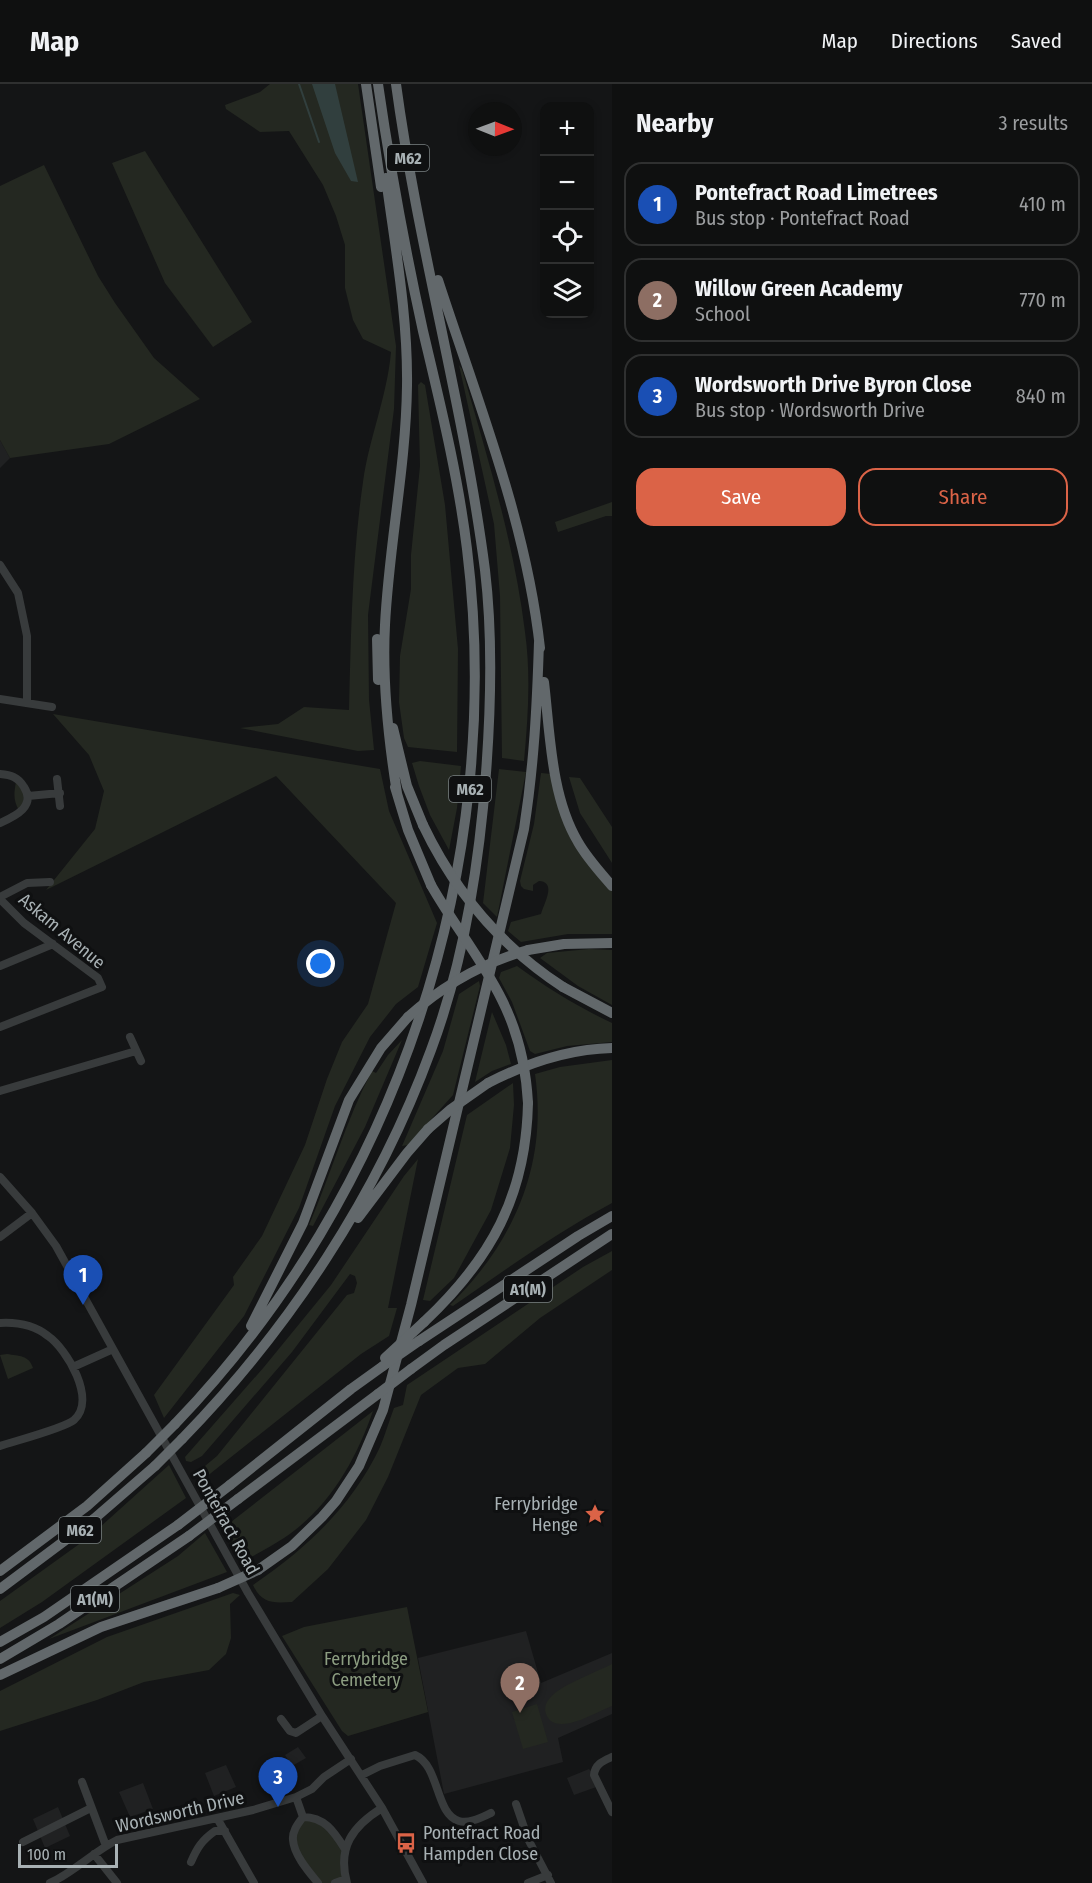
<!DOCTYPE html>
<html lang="en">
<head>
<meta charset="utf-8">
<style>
	:root { --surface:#0f1010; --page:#181919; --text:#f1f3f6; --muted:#9b9d9f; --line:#2f3030; --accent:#db6347 }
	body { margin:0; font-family:"Fira Sans Condensed",sans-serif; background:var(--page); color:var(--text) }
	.controls { position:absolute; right:18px; top:18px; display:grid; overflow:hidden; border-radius:12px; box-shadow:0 3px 9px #0003 }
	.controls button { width:54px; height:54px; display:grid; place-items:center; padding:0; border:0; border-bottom:2px solid var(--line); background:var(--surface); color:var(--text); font:30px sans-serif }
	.compass { position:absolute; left:468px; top:18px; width:54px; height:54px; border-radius:50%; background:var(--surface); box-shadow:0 3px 9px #0003; rotate:91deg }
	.scale { position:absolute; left:18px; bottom:15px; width:100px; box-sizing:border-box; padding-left:6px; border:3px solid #a8b1b4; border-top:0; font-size:16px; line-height:21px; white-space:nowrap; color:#a8b1b4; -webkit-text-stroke:4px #0f1011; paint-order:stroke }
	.you { position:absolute; left:321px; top:880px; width:21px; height:21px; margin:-15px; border:4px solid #fff; border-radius:50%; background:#1a73e8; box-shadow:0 0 0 9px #1a73e833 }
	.badge { display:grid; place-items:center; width:39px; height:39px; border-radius:50%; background:var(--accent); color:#fff; font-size:20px; font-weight:700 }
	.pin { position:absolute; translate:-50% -50px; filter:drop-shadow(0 2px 3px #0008) }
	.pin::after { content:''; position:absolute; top:32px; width:21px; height:18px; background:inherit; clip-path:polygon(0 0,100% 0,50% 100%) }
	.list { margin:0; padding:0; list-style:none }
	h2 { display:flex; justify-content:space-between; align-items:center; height:78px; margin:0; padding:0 24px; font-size:26px }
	h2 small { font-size:20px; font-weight:400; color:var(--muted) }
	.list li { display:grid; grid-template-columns:39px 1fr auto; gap:18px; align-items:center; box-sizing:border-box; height:84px; margin:0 12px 12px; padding:0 12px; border:2px solid var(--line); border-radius:18px }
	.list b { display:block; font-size:22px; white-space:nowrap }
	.list p { margin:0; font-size:20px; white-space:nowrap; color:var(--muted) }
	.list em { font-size:20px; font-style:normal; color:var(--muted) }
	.actions { display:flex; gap:12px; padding:18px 24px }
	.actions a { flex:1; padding:14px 0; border:2px solid var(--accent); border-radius:18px; text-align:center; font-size:21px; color:var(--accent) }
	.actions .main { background:var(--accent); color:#fff }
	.icon { flex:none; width:33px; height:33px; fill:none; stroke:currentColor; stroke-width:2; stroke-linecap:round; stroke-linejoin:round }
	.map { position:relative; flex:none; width:612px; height:1799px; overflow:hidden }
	header { display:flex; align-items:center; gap:36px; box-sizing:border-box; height:84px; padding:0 30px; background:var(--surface); border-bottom:2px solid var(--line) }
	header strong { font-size:28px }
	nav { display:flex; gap:33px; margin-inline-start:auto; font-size:21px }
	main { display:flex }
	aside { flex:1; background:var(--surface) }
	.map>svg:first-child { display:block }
	.built { fill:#202122 }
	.green { fill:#242821 }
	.water { fill:#313f3e }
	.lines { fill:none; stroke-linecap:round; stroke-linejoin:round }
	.stream { stroke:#313f3e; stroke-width:2 }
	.minor { stroke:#383b3c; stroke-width:8 }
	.highway { stroke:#62686b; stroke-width:10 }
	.highway-bridge { stroke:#62686b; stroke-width:10 }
	.labels { text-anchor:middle; stroke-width:6; stroke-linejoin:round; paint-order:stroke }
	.shield { fill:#0f1011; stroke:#7a8183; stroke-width:1.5 }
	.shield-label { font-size:16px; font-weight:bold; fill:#a8b1b4 }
	.street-label { font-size:18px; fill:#a8b1b4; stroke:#0f1011 }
	.poi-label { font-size:18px; fill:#a8b1b4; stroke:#0f1011; text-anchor:end }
	.park-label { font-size:18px; fill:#8c9d81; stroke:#0f1011 }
</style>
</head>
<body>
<header>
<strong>Map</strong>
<nav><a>Map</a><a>Directions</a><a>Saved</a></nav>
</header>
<main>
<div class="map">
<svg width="612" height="1799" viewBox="0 0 612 1799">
	<rect width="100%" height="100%" fill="#141516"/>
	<path class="built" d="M0 356 10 374 0 384Z
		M526 1547 541 1599 612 1569V1630L558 1654 563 1678 444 1710 418 1574Z
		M298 1663 306 1674 292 1682 285 1671Z
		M226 1681 236 1703 214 1712 205 1689Z
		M589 1685 594 1691 599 1702 574 1711 567 1694Z
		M143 1699 153 1725 130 1733 119 1708Z
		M58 1723 70 1752 45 1764 33 1735Z"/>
	<path class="green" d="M270 0H358L396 262 394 325 368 531 369 616 374 666 358 667 240 644 278 640 304 623 349 626C351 550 352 473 363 398 369 354 387 313 391 268L363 255 353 236 345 204V161L336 132 323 101 289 47 260 48 226 25 225 21 260 8Z
		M145 67 252 238 213 263 165 199 112 79Z
		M44 81 98 192 115 219 154 274 200 315 109 360 10 374 0 356V102Z
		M459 281 462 285C487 372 514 458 525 548 531 591 528 634 524 677L502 674 500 512 494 440Z
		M421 298 425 301 445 421 458 565 457 668 408 663 404 654 399 618 400 572 411 505V471L420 382 418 301Z
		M612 418V432H606L558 448 555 438Z
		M53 630 380 685 389 727 437 839 418 903 396 920 370 953 335 1022 299 1124 244 1232 164 1334 154 1311 234 1201 233 1193 262 1152 305 1061 327 995 342 958 368 920 396 819 276 692 46 806 95 745 104 707 89 671Z
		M420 677 461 682 457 724 449 766 430 731 419 702 412 679Z
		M499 685 526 688 497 833 483 819Z
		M541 689 551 690 561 727 612 805V850H568L521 858 508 847 511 838 541 830C544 819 557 798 539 797L533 801V807L524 805 521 802 520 797 534 740Z
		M569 693 580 694 612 743V779L580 729Z
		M16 698C26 706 26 717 19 726 13 717 14 708 16 698Z
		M589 865 612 866V921L578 902 540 874 547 869Z
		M517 882C547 904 578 923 612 939V958L567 962 535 970 530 967 512 918 499 894 501 888Z
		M479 897 480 902 453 1011 408 1061 402 1062 443 967 459 910Z
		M492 928 506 961 511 980 492 987 475 998Z
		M402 956 365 1043 313 1142 309 1141C331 1090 346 1036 372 987L376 989 388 971Z
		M612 976V1119C556 1149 505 1186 453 1222L450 1221C514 1158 548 1081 535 990L560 983Z
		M513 999 514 1021 510 1064 491 1126 454 1194 430 1217 423 1216 467 1031Z
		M418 1075 388 1224H397L389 1252 361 1270 206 1393 203 1391 205 1382 217 1372 347 1211 354 1209 357 1199 355 1192 350 1190 292 1268 202 1372 191 1378 186 1377 185 1373 264 1283 331 1201 404 1092Z
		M612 1167V1186L540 1234 485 1280 458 1284 421 1311 388 1393 366 1436 328 1485 292 1518C273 1519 262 1520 253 1501 307 1464 352 1422 380 1363 385 1351 389 1337 394 1324L403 1321 407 1301 583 1183Z
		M7 1270C19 1272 29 1271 33 1284L8 1295 0 1271Z
		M373 1327C356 1376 329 1424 284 1454 270 1463 255 1471 240 1479L222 1445Z
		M169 1381 186 1414 42 1518 0 1544V1517L89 1453Z
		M205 1449 227 1488 49 1555 178 1472Z
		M233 1509 240 1511 230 1520 231 1554 226 1570 209 1586 144 1598 97 1616 0 1647V1607L107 1553Z
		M407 1523 428 1628 348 1652 342 1647 282 1552 304 1543Z
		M612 1580V1622C596 1628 555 1654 546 1630 543 1622 548 1615 554 1610 565 1600 598 1587 612 1580Z
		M537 1620 548 1658 523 1665 512 1628Z
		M303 1733 321 1736 345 1765 346 1795 335 1799H318L314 1794 293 1756Z"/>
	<path class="water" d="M312 0H335L358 98 351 97 335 69Z"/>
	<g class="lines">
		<path class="stream" d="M299 0 319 58"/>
		<path class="minor" d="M0 481 18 509 27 552V619
			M0 615 52 623
			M0 690C11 691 18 693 24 703 36 722 16 732 0 739
			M57 695 60 722
			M28 712 60 709
			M0 813 27 799 50 798
			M0 815 24 839 98 894 102 903 0 943
			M0 882 53 860
			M130 953 141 977
			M0 1007 136 967
			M0 1093 32 1129 56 1162 248 1509 322 1632 382 1724 423 1799
			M0 1153 32 1129
			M0 1239C17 1238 34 1241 48 1252 67 1265 97 1316 74 1336 65 1344 15 1357 0 1362
			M73 1283 113 1265
			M281 1635 290 1647 296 1649 322 1632
			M612 1673C603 1677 595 1680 594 1691L612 1728
			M362 1691 380 1682 415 1671C440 1682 435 1730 459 1737 469 1740 482 1733 491 1729
			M82 1698 106 1762
			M296 1713 303 1733
			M516 1720 528 1755 551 1799
			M217 1734 254 1799
			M23 1758 91 1724
			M94 1770 117 1799
			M191 1778C197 1764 202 1756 215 1747H225
			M50 1799C74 1788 93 1768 117 1756L253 1726 296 1713 312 1705 324 1693 351 1675
			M318 1799C309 1788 294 1771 293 1756 292 1747 298 1740 303 1733 325 1733 334 1748 345 1765
			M335 1799 346 1795
			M347 1799C337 1763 353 1742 382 1724
			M528 1799 548 1791"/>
		<path class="highway" d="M366 0 381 103
			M386 94C395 163 408 232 407 302 406 382 389 461 385 541 382 598 388 653 397 709
			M438 196C477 316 526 437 540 564
			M377 555 378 596
			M544 598C550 649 551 713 578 758 587 774 600 788 612 802
			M393 644 407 702 423 741
			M395 703 408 746 431 801
			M528 866 564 860 612 859
			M563 903 612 929
			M488 999C527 979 567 965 612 964
			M358 1134 407 1069 428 1045
			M424 1238C491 1175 526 1112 528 1019
			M251 1242 303 1139 349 1016 381 964 408 933
			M419 1257 578 1152 612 1132
			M411 1285 444 1261 612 1150
			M175 1340C397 1110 506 782 467 465 458 391 440 319 423 247 405 165 390 83 378 0
			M182 1355C289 1245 378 1111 431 966 464 878 479 783 486 689 491 622 493 553 485 486 464 323 418 163 396 0
			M230 1401 351 1305 383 1282
			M238 1415 378 1310
			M258 1486 292 1462 322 1433 336 1417 359 1382 383 1326 411 1221 524 745C534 681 537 622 539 558
			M0 1487 87 1422 146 1369
			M0 1505 95 1434 155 1382
			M0 1558 44 1533 178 1441
			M0 1575 59 1540 189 1452
			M0 1591 101 1543 218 1504"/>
		<path class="highway-bridge" d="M423 741C455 808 500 862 563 903
			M431 801C453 840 482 875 502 916 518 948 526 982 528 1019
			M408 933C443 901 482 879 528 866
			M428 1045 451 1025 488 999
			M385 1274 424 1238
			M383 1282 419 1257
			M378 1310 411 1285
			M146 1369 175 1340
			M155 1382 182 1355
			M178 1441 230 1401
			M189 1452 238 1415
			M218 1504 258 1486"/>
	</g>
	<defs>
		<g id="sight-bare" transform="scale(1.62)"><path d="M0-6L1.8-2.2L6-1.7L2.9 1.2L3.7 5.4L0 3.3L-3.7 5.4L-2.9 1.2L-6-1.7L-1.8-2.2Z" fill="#db6347" stroke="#0f1011" stroke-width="2.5" paint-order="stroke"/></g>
		<g id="bus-bare" transform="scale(1.62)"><path d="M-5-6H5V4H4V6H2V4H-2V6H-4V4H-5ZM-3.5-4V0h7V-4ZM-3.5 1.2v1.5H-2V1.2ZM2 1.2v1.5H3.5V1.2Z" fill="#db6347" stroke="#0f1011" stroke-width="2.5" paint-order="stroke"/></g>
	</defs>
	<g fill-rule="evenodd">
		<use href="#sight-bare" x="595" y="1430"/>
		<use href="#bus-bare" x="406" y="1759"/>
	</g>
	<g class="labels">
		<g class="shield">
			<rect x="387" y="61" width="42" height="26" rx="4.5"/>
			<rect x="449" y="692" width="42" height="26" rx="4.5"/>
			<rect x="504" y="1192" width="48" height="26" rx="4.5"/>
			<rect x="59" y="1433" width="42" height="26" rx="4.5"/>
			<rect x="71" y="1502" width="48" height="26" rx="4.5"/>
		</g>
		<g class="shield-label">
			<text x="408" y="80">M62</text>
			<text x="470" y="711">M62</text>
			<text x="528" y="1211">A1(M)</text>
			<text x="80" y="1452">M62</text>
			<text x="95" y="1521">A1(M)</text>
		</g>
		<g class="street-label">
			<text transform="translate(62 847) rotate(40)" y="6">Askam Avenue</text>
			<text transform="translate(226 1438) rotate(61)" y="6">Pontefract Road</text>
			<text transform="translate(180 1728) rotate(-13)" y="6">Wordsworth Drive</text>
		</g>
		<g class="poi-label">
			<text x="578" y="1426">Ferrybridge<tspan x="578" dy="21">Henge</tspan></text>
			<text x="423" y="1755" text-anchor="start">Pontefract Road<tspan x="423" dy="21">Hampden Close</tspan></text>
		</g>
		<g class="park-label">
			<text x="366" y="1581">Ferrybridge<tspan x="366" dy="21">Cemetery</tspan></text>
		</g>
	</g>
</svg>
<div class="controls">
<button>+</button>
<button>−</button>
<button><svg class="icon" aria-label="locate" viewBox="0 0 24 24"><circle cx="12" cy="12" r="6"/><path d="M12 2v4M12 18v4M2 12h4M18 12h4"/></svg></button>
<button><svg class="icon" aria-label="layers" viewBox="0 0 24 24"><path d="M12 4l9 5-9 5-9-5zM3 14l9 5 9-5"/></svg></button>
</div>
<svg class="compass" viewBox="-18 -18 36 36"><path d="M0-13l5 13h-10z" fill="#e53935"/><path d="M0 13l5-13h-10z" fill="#9b9d9f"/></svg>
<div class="scale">100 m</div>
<div class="you"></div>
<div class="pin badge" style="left:83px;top:1221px;background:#1a4fb4">1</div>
<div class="pin badge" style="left:520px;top:1629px;background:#8d6e63">2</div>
<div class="pin badge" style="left:278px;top:1723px;background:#1a4fb4">3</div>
</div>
<aside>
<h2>Nearby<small>3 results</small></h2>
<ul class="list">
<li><span class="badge" style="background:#1a4fb4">1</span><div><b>Pontefract Road Limetrees</b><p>Bus stop · Pontefract Road</p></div><em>410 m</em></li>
<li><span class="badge" style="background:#8d6e63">2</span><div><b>Willow Green Academy</b><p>School</p></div><em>770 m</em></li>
<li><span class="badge" style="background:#1a4fb4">3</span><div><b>Wordsworth Drive Byron Close</b><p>Bus stop · Wordsworth Drive</p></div><em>840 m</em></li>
</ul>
<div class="actions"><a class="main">Save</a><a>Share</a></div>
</aside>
</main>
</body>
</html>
